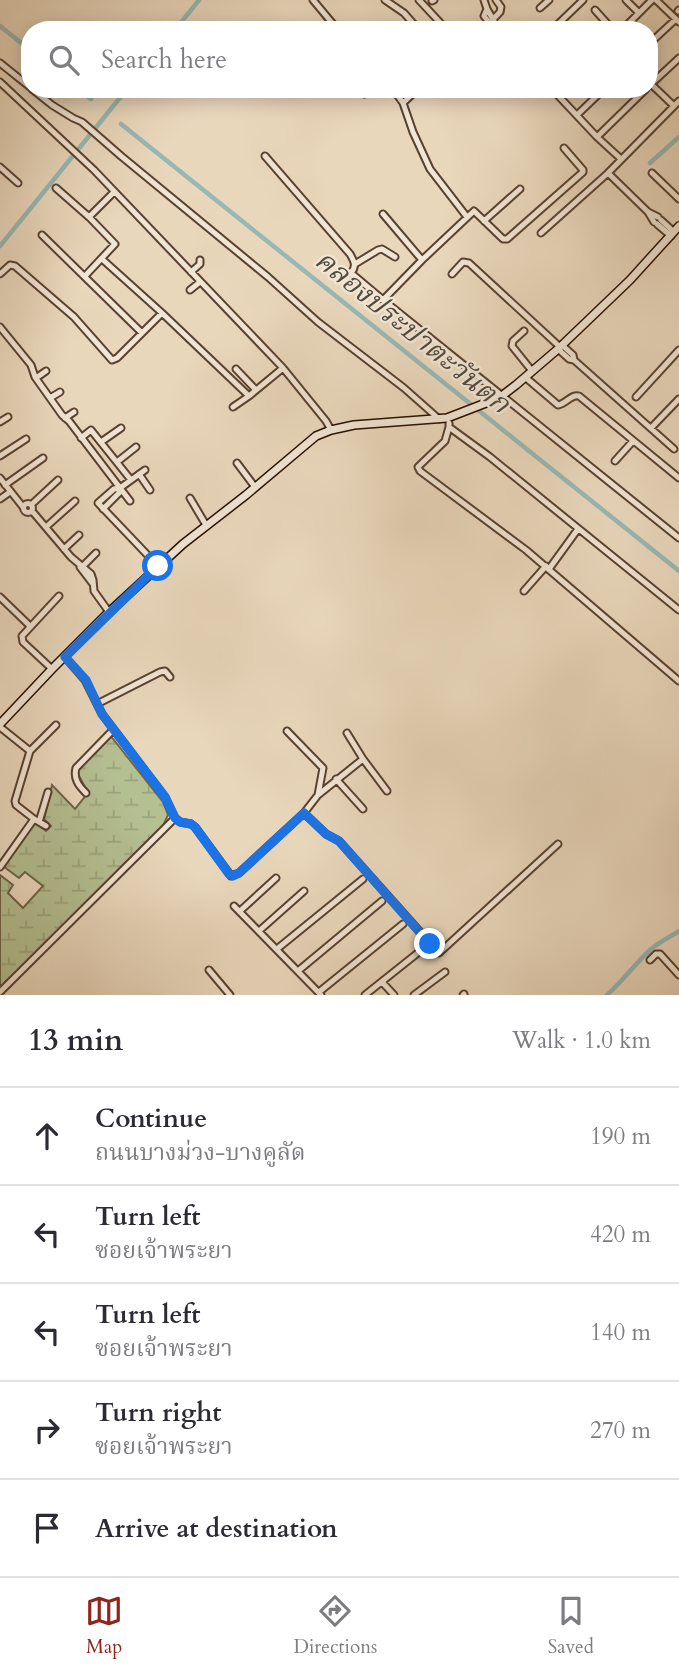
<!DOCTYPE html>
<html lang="en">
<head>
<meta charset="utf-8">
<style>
	:root { --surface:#fff; --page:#f2f2f3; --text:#2b2b33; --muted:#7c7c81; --line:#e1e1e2; --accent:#8f2418 }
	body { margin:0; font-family:Cardo,"Noto Serif Thai",serif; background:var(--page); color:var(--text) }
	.stop { position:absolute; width:21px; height:21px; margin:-16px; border:5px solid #1a73e8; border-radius:50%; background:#fff }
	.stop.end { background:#1a73e8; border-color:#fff; box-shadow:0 2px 7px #0008 }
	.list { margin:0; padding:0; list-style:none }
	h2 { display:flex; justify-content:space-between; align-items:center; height:91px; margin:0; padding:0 28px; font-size:30px }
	h2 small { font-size:23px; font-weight:400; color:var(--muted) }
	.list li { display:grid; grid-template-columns:46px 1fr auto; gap:21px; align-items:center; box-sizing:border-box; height:98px; padding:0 28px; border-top:2px solid var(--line) }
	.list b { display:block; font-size:26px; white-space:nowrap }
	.list p { margin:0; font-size:23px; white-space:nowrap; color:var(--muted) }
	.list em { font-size:23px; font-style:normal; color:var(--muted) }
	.icon { flex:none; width:38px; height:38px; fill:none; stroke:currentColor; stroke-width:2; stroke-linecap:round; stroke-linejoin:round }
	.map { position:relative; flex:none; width:679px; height:995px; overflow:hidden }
	.search { position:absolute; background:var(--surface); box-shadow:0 4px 18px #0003; left:21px; right:21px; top:21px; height:77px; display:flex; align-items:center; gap:18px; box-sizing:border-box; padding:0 24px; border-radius:28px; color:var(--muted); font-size:26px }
	.sheet { height:581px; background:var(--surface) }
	nav { display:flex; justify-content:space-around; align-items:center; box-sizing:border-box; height:98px; border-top:2px solid var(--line); background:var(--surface); font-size:19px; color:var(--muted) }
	nav a { display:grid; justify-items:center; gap:4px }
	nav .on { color:var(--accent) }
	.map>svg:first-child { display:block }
	.wetland { fill:url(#wetland-marsh); stroke:#6e6649; stroke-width:2 }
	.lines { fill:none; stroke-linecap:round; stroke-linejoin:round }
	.canal { stroke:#98b8b5; stroke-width:4.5 }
	.street-casing { stroke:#59402f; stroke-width:9 }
	.secondary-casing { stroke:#290e00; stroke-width:10 }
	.street { stroke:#f1e5d3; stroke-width:5 }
	.secondary { stroke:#f1e5d3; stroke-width:7 }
	.route { stroke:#1a73e8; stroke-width:9 }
	.labels { text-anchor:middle; stroke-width:5; stroke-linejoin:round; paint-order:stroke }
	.water-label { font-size:28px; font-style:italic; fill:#504a3f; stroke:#f1e5d3 }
</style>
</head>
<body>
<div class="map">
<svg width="679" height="995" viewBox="0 0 679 995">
	<defs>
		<pattern id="wetland-marsh" width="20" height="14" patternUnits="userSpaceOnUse" patternTransform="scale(1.75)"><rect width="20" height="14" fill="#b4bf92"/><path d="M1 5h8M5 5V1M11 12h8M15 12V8" fill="none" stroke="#9ba37c"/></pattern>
	</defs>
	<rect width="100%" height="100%" fill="#e9d7bc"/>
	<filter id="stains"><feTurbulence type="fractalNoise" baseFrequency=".00286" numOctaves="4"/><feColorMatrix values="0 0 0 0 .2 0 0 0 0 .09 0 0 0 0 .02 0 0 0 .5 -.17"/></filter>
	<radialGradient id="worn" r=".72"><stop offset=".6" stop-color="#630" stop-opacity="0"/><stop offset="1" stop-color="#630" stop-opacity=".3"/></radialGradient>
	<path class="wetland" d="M110 735 163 802 168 815 163 826 0 988V875L13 885 8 893 23 908 43 886 25 872 19 878 3 866 35 822 46 831 51 826 44 819 52 785 75 809 88 793 77 772Z"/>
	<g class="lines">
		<path class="canal" d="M0 26 30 50
			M175 30 199 0
			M78 89 91 99
			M121 124 679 571
			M650 163 679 137
			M0 246 127 89
			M607 995C623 981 635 964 650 950 659 942 670 937 679 931"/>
		<g class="street-casing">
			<path id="street" d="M313 0 338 30
				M385 0 404 13 419 30
				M419 0 447 30
				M484 0 487 9 499 30
				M626 0 639 13
				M656 0 679 22
				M432 1 434 0
				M540 8 549 0
				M487 9 484 16 495 30
				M595 10 613 30
				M678 11 679 10
				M554 28 583 0
				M483 30 500 12 501 7 496 0
				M622 30 652 0
				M649 44 676 19
				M0 63 30 87
				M0 82 94 170 283 368 326 421 331 430
				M651 84 674 106
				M649 86 679 58
				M32 89 52 105 73 118 82 122 121 156 268 277 318 322 404 388 439 419
				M393 89 403 103 413 132 430 169 467 217
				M552 89 597 137 621 159
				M364 94 371 89
				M403 103 418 89
				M577 115 604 89
				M597 137 646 89
				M564 148 583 170V172L507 239H503L474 211 422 260 383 300 679 538
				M265 156 350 254C354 261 357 266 351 273L383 300
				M0 167 18 183
				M652 173 679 199
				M56 188 89 217 114 192
				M648 212 654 222
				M383 214 422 260
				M658 217 648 212 608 173 679 101
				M661 220 674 232
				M484 221 520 189
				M657 224 671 236
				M541 233 608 173
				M42 235 142 333
				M102 259 162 313 249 396
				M355 264 378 250 382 249 395 257
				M191 272 200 264V260
				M0 274 10 265 15 266 74 317 112 360 117 358 162 313
				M452 274 463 262 469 263 560 347
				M85 276 115 244 89 217
				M190 290 200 282
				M0 327 31 365 35 377 62 415 69 421 130 501
				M524 331 513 341 512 346 532 371
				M562 345 573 355 574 360
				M558 349 569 359 574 360 674 449
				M236 369 256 390
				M525 377 558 405C566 404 571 394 579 396L679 478
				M36 378 46 371
				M636 397 679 350
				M50 398 60 392
				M233 407 249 396 283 368
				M65 418 74 412
				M0 422 8 417
				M449 423V427L490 457 679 610
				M449 427 445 441 420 465 418 467 420 471 526 550 679 681
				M651 428 679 399
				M81 438 91 430 131 480
				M101 442 121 428
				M0 456 26 439
				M615 461 633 441
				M117 462 136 447
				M237 463 255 487
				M139 474 150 490
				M0 478 23 507
				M5 485 43 458
				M120 488 145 470
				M190 498 206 525
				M0 499 10 492
				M23.5 508a4.5 4.5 0 1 1 9 0a4.5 4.5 0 1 1-9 0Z
				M31 505 58 480
				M103 509 119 493 120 488 114 489 98 503C118 524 138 545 158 566
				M32 511 71 557 91 574 93 580 94 591 109 612
				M46 527 75 501
				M64 549 79 535
				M80 567 93 584
				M81 568 96 553
				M549 569 578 529
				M524 591 546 566
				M0 597 30 626
				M65 657 85 680 102 714 165 797 175 818 180 822 191 824 195 827 231 876 239 873 304 813 326 834 339 841 439 953 558 844
				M52 669 23 642 22 636 59 596
				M97 704 160 672 165 671 170 677
				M0 727 30 751 15 801 16 805 34 819 46 826
				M287 731 323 768 318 795
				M347 733 363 759
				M30 751 56 725
				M336 779 363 809
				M86 793C79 786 73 779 76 768L113 730
				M304 813 318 795 363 759 387 791
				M39 822 48 792
				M0 867 34 819
				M234 906 321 995
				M240 911 276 878
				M259 931 304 891
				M277 949 363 879
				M650 960 656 954H660L679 975
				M209 970 230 995
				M298 971 382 901
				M382 982 394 995
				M0 992 175 818
				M319 992 403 924
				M365 995 424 948
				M414 995 445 972
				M463 995 464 994"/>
		</g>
		<g class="secondary-casing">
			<path id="secondary" d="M0 724 52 669 109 612 183 544 246 495 316 436 331 430 354 425 447 418 499 398 516 385 558 349 630 280 679 226"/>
		</g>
		<use href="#street" class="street"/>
		<use href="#secondary" class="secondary"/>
	</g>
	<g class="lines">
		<path class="route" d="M158 566 65 657 86 680 102 714 165 797 175 818 180 822 191 824 195 827 229 874 233 876 239 873 304 813 326 834 339 841 430 944"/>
	</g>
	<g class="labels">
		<g class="water-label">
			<text transform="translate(413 331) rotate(39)" y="10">คลองประปาตะวันตก</text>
		</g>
	</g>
	<rect width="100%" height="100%" filter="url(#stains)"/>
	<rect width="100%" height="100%" fill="url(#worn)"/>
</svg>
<div class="stop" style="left:158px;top:566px"></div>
<div class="stop end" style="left:430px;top:944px"></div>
<div class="search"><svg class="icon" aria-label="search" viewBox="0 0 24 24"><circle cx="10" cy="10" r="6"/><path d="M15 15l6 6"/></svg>Search here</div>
</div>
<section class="sheet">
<h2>13 min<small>Walk · 1.0 km</small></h2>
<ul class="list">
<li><svg class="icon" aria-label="ahead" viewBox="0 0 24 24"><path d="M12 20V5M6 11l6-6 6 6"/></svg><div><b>Continue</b><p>ถนนบางม่วง-บางคูลัด</p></div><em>190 m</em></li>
<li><svg class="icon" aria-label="left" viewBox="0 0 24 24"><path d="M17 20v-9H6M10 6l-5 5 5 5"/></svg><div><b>Turn left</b><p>ซอยเจ้าพระยา</p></div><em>420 m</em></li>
<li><svg class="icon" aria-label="left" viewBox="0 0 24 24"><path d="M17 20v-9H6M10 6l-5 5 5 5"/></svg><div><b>Turn left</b><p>ซอยเจ้าพระยา</p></div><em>140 m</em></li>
<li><svg class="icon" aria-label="right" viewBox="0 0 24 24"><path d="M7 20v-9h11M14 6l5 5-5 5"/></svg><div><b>Turn right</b><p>ซอยเจ้าพระยา</p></div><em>270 m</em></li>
<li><svg class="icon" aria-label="arrive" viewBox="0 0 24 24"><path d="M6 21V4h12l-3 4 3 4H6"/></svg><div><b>Arrive at destination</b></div></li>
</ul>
</section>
<nav>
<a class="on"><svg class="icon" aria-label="map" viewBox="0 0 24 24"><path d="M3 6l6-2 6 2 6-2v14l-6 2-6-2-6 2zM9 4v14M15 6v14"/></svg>Map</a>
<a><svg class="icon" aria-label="directions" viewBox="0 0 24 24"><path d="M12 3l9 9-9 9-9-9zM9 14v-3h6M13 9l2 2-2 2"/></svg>Directions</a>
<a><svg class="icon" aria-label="saved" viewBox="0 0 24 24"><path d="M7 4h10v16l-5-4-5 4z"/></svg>Saved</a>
</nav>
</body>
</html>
